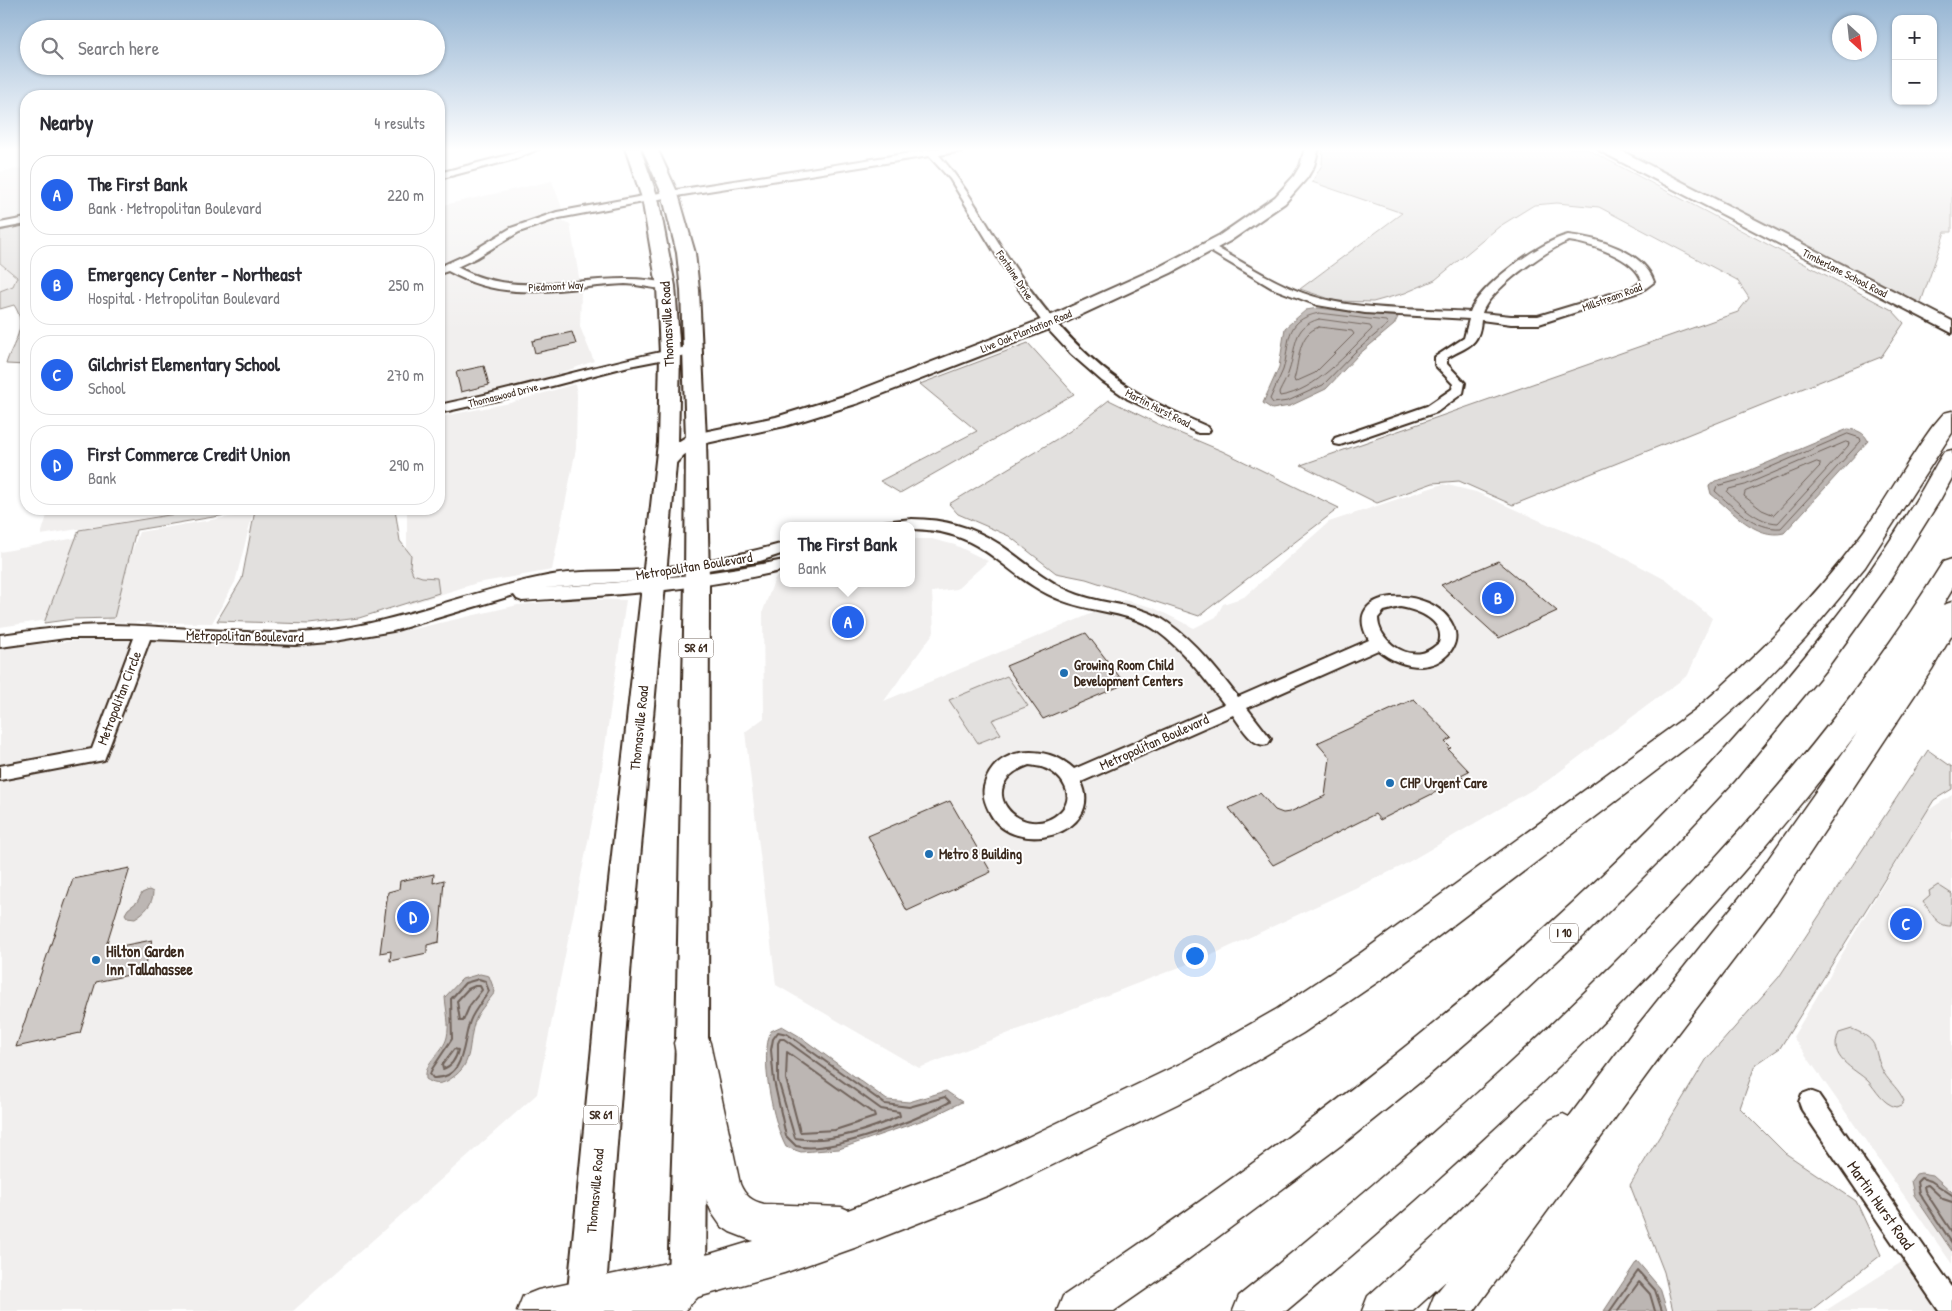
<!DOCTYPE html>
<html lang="en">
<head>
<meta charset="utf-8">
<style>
	:root { --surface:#fff; --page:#f2f2f3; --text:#2b2b33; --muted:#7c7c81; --line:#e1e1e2; --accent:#2563eb }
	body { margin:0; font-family:"Patrick Hand",sans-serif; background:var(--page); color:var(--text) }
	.controls { position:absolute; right:15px; top:15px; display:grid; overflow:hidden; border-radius:10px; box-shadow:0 1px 4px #0004 }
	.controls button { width:45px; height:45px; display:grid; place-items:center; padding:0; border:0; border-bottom:1px solid var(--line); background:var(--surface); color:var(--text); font:25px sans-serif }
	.compass { position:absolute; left:1832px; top:15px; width:45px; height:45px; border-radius:50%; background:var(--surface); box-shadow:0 1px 4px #0004; rotate:153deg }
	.you { position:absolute; left:1194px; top:955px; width:18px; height:18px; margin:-12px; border:4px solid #fff; border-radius:50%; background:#1a73e8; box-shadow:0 0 0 8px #1a73e833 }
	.badge { display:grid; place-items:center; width:32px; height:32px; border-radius:50%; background:var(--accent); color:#fff; font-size:16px; font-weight:700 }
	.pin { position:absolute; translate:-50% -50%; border:2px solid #fff; box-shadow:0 1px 5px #0006 }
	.popup { position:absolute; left:780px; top:522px; width:135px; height:65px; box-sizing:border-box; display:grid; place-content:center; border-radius:10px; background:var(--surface); filter:drop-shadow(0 1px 4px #0005); font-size:16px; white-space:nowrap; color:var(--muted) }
	.popup b { font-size:19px; color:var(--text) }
	.popup::after { content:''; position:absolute; left:50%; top:100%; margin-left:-10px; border:10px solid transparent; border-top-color:var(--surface) }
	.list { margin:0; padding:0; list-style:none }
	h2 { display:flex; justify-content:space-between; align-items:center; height:65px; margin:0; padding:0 20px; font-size:21px }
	h2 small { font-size:16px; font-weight:400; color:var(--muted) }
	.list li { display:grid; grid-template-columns:32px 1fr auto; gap:15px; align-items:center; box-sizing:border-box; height:80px; margin:0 10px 10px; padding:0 10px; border:1px solid var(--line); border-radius:20px }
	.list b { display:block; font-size:19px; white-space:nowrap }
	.list p { margin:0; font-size:16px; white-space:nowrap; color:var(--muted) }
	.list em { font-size:16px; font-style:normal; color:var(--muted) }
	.icon { flex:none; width:28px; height:28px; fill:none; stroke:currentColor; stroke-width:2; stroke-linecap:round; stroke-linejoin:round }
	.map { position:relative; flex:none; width:1952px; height:1311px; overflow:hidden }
	.search { position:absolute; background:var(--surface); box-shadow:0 1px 4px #0004; left:20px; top:20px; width:425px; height:55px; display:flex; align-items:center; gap:12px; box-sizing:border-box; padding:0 18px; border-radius:28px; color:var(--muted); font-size:19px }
	.panel { position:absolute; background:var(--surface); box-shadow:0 1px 4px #0004; left:20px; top:90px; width:425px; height:425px; border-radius:20px }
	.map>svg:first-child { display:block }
	.built { fill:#f1efee }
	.green { fill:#e2e0de; stroke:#8e857e }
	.water { fill:#bcb6b3; stroke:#887e77 }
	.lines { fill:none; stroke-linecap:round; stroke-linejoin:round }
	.shore-far1 { stroke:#6f625a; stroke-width:1 }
	.shore { stroke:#6f625a; stroke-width:2 }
	.building { fill:#cfcac7; stroke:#3b2a1e }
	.street-casing { stroke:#3b2a1e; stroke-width:4 }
	.secondary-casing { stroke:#3b2a1e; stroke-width:4 }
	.primary-casing { stroke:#3b2a1e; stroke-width:4 }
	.highway-casing { stroke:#3b2a1e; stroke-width:3 }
	.street { fill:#fff; fill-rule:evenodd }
	.secondary { fill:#fff; fill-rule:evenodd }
	.primary { fill:#fff; fill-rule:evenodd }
	.highway { fill:#fff; fill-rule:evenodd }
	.poi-dot { fill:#1f6fb2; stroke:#fff; stroke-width:2 }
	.labels { text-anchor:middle; stroke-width:4; stroke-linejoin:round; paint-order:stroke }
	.far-street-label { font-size:11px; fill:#3b2a1e; stroke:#fff }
	.shield { fill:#fff; stroke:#766a62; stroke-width:1 }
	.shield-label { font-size:12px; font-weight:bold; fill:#3b2a1e }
	.street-label { font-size:14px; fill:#3b2a1e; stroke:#fff }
	.poi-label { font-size:14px; font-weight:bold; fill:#3b2a1e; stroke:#fff; text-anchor:start }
	.near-poi-label { font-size:16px; font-weight:bold; fill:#3b2a1e; stroke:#fff; text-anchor:start }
	.near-street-label { font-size:16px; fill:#3b2a1e; stroke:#fff }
</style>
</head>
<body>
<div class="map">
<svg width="1952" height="1311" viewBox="0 0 1952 1311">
	<rect width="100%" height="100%" fill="#fff"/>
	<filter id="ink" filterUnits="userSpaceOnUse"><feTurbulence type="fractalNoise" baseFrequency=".02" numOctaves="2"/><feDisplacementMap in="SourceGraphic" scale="10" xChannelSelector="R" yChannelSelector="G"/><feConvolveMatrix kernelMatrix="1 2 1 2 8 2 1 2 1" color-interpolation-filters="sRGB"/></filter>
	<g filter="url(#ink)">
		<path class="built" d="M26 167V217L0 222V172Z
			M552 181 563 211 519 225 475 251 439 267V206Z
			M560 220 570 224 580 283 555 285 502 283 476 276 467 271 466 266 510 240 529 231Z
			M0 261 26 281 0 294Z
			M448 274 472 284 498 290 524 293 581 291 580 327 594 361 530 384 472 400 439 405V277Z
			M575 384 577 394 576 449 552 570 477 583 407 605V509H439V417L510 403Z
			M1443 484 1476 492 1545 523 1606 548 1666 580 1712 618 1688 675 1547 781 1400 867 1216 953 919 1068 776 985 745 732 764 718 763 611 775 578 784 574V583H912V539H932L955 545 988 561 957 589 932 592 934 632 884 701 1124 600 1152 607 1194 628 1216 617 1223 604 1244 597 1329 522Z
			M49 509H202L41 535Z
			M253 513 235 582 212 623 106 622 139 532Z
			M81 537 47 620 0 627V552Z
			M581 599 626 600 600 782 537 1094 293 1311H0V648L102 638 305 646 418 628 518 605Z
			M1952 795V1264L1793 1037 1927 811Z
			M1905 1260 1940 1311H1825Z"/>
		<path class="green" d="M1323 148H1585L1892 310 1904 323 1881 357 1513 505 1459 481 1433 483 1377 503 1301 465 1738 312 1749 298 1737 280 1599 207 1557 203 1534 205 1500 226 1435 280 1405 293 1373 302 1336 301 1300 289 1402 213 1312 182 1322 165Z
			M1615 148H1952V232H1945L1919 308Z
			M26 225V365L6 364C12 343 29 327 14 305L0 309V291L13 286 17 277 0 263V231Z
			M1028 343 1074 394 900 493 880 481 977 431 920 384Z
			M1109 400 1158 424 1222 451 1339 508 1199 616 1086 579 1056 573 1009 536 958 514 949 504 1070 431Z
			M205 509H395L400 541 411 555 410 566 413 574 422 577 437 578 439 593 359 618 309 624 217 621 242 579 255 510 136 530 114 618 73 619 44 623 79 530Z
			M1007 676 1028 706 992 720 1001 734 978 743 949 700Z
			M1928 750 1952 767V789L1934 800 1780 1048 1755 1065 1740 1108 1785 1153 1856 1201 1881 1255 1810 1311H1673L1664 1272 1630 1185 1706 1060 1779 977Z
			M1938 885 1952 894 1951 926C1937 927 1930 911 1923 901L1930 895 1929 891Z
			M1852 1029C1883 1041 1871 1050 1884 1073 1890 1083 1899 1089 1904 1101L1901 1105 1896 1107C1882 1103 1877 1091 1868 1081 1854 1068 1827 1058 1839 1033Z"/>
		<path class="water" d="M1318 308 1398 317 1394 325 1358 355 1326 389 1290 406 1272 409 1263 403 1279 367 1285 328 1306 310Z
			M1848 429C1857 430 1864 432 1868 441L1784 533C1756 540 1731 510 1711 494L1709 486 1715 481 1741 474Z
			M149 890 153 892C153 904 145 912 135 918L127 917 125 914 128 909 137 902 142 893Z
			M480 974 489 976 495 992C488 1002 477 1012 474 1024 467 1049 474 1066 447 1081 439 1085 433 1084 426 1079 424 1060 443 1054 447 1037 450 1025 446 1010 445 997L462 979Z
			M782 1026 799 1036 887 1100 909 1102 946 1091 962 1102 929 1118 839 1149 801 1152 786 1147C773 1123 759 1057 771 1031Z
			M1921 1173 1933 1175 1952 1192V1251L1914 1195 1911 1181 1916 1174Z
			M1637 1261 1660 1288 1667 1311H1604Z"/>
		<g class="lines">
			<path class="shore-far1" d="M1319 313 1386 321 1388 324 1355 352 1323 385 1288 401 1273 403 1270 399C1274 389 1279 380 1283 370 1291 344 1282 320 1319 313Z
				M1319 319 1370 326 1372 329C1347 353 1316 391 1280 396L1279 393C1282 386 1287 379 1289 371 1297 348 1291 327 1319 319Z
				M1319 327 1352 331 1354 334 1315 373 1295 382 1294 379C1300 360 1297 334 1319 327Z
				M1848 434 1860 438 1861 441 1781 528C1755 530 1733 507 1715 491L1717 486 1743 479Z
				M1846 442 1849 443 1848 446 1778 523C1757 522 1742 506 1727 492L1729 489 1745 485Z
				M1817 462 1820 463V466L1774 515 1762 510 1744 496 1745 492Z"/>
			<path class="shore" d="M479 979 485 981 489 991C483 1001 474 1010 470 1021 462 1043 466 1079 433 1078L430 1074 432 1069 452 1039 451 999 465 983Z
				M475 986H480L482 990 470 1005 463 1021H460L457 1001 468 989Z
				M778 1032 787 1034 885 1104 909 1107 945 1097 950 1102C918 1119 831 1155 796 1146L786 1136 774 1081 771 1050 773 1039Z
				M780 1039H784L881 1109 899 1112 900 1116C869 1130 830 1144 795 1138L778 1080V1043Z
				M454 1049 458 1050C456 1059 452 1066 443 1069L442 1065Z
				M787 1052 874 1114 875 1117 835 1130 800 1132 786 1079Z
				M1952 1195 1931 1181 1921 1178 1917 1182 1919 1193 1952 1243
				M1952 1202 1943 1199 1928 1185 1924 1186 1925 1191 1952 1232
				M1610 1311 1638 1271 1655 1290 1662 1311
				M1618 1311 1639 1282 1650 1294 1655 1311"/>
		</g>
		<path class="building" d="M572 332 576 344 535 353 532 341Z
			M484 366 489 385 461 392 456 372Z
			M1498 561 1557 611 1499 638 1441 585Z
			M1086 633 1125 684 1043 719 1006 666Z
			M1414 699 1452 738 1445 742 1451 748 1448 749 1469 771 1461 775 1464 778 1380 820 1375 814 1273 865 1229 808 1260 793 1275 810 1283 813 1290 812 1325 796 1330 758 1317 743Z
			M950 801 991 872 907 911 868 836Z
			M130 868 105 949 152 940 143 972 96 982 80 1033 16 1047 73 879Z
			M434 874 433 883 444 880 439 942 427 945V953L390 961 391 951 380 953 388 892 399 889 400 881Z"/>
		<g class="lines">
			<g class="street-casing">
				<path id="street" d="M527 148H541L515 159 439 179V173L509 155Z
					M942 148H967L962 151 939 155C969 189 989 230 1015 268 1048 317 1086 361 1136 392 1158 406 1184 416 1208 427L1210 430 1208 433H1198L1128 399 1102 381 1071 354 1045 326 1006 271 950 179 929 156 670 197 559 218 519 232 476 258 457 267C525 305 599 266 670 284L672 286 670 288C661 291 637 284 625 284 562 287 507 305 448 271L439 274V267L468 254 511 228 557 212 670 191Z
					M26 218V224L0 229V223Z
					M1568 235C1597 238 1644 251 1654 282L1642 291 1539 324H1511L1481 320C1479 347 1467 346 1447 358V364L1465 383 1463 393 1437 412 1340 445 1335 444 1333 441 1335 438 1427 406 1452 389 1453 384 1435 365V357L1464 338 1469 319 1365 313 1317 305 1272 288 1203 247 1208 244 1212 245C1242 262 1271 281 1303 293 1356 312 1415 308 1470 312 1479 286 1541 241 1568 235ZM1569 241C1591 244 1635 258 1642 281L1634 287 1538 316H1511L1482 313C1489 290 1546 250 1569 241Z
					M692 346 698 350 696 353 629 366 502 399 439 413V405C524 388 607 361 692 346Z
					M912 519C943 519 973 527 999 544 1023 560 1044 580 1071 592 1103 606 1139 602 1168 623 1196 643 1218 671 1238 697L1369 640C1337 587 1434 583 1453 626 1463 647 1441 666 1421 666 1405 666 1390 660 1378 650L1247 708 1271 739 1268 744C1253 749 1241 726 1233 715L1081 782C1106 833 1014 860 990 813 986 805 982 796 984 787 993 745 1047 743 1074 769L1224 704C1204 678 1183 650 1157 631 1130 611 1094 613 1063 601 1002 578 989 530 912 529V526H881L883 522ZM1400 607C1418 610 1446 621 1439 643 1434 647 1428 652 1422 653 1401 657 1378 638 1378 618L1384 611ZM1029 765C1034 766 1040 766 1044 768 1062 774 1077 797 1060 812 1024 846 968 786 1029 765Z
					M784 543V553L760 561 655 579 543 588C625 582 705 576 784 560V570C699 591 610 595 522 601L517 599 514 595 393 631 328 642 295 645 150 639 104 760 0 780V766L92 749 134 638H66L0 647V635C37 630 74 625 111 625 172 626 234 634 295 633 382 631 463 592 547 576 582 569 620 573 655 569 698 563 742 555 784 543Z
					M1810 1091 1818 1094 1952 1287V1311H1939L1802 1110 1799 1102 1802 1094Z"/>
			</g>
			<g class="secondary-casing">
				<path id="secondary" d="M1305 148H1319L1314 166 1307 178 1285 203 1230 241 1171 273 1055 327 859 403 785 426 702 444 684 455 673 466 666 468 659 466 656 462 670 447 689 435 776 417 847 395 1043 319 1159 267 1220 235 1275 197 1294 176 1300 166Z
					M1598 148H1616L1952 321V333L1600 151Z"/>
			</g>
			<g class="primary-casing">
				<path id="primary" d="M625 148H640L658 198 675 286 680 354 678 443 633 935 605 1301 601 1311H571L567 1301 603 935 658 443 660 354 657 286 642 198Z
					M642 148H657L678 194 695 253 699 290 706 439 709 580 708 1043 706 1279 700 1292 687 1298 674 1292 668 1279 676 1043 685 580 686 439 681 290 677 253 662 194Z"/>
			</g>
			<g class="highway-casing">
				<path id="highway" d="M1952 411V433L1865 567 1805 639 1762 684 1715 726 1382 979 1303 1033 1210 1088 997 1192 857 1247 784 1273 698 1297 684 1311H517L523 1296 538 1290 710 1254 753 1241 730 1232 721 1226 712 1213 704 1194 674 1043 679 1030 692 1025 705 1030 710 1043 740 1184C745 1196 752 1201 764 1204L841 1207 848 1210 975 1161 1026 1138 1184 1062 1277 1009 1358 955 1695 710C1758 656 1815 598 1864 531 1888 497 1908 460 1933 426L1944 413Z
					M1952 450V478L1940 500 1885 588 1827 668 1734 781 1662 858 1587 933 1510 1005 1430 1074 1348 1140 1179 1266 1114 1311H1057L1063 1296C1348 1104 1625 891 1836 617 1865 580 1891 540 1916 500 1926 484 1934 467 1944 452Z
					M1952 559V590L1943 605 1952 602V635L1932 669 1776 904 1664 1051 1474 1311H1428L1434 1296 1447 1280 1413 1311H1362L1368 1296 1437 1234 1550 1120 1563 1114 1569 1117 1638 1025 1752 882 1857 733C1691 949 1495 1137 1286 1311H1233L1239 1296C1396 1169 1548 1036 1687 888 1782 787 1870 680 1943 562Z"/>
			</g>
			<use href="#street" class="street"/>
			<use href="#secondary" class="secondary"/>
			<use href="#primary" class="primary"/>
			<use href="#highway" class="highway"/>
		</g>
	</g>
	<linearGradient id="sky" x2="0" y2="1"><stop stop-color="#96b5d3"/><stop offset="0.45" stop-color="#fff"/><stop offset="1" stop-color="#fff" stop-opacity="0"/></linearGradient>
	<rect width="1952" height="332" fill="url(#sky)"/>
	<g class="poi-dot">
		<circle cx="1064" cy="673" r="5"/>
		<circle cx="1390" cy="783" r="5"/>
		<circle cx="929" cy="854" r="5"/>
		<circle cx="96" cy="960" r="5"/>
	</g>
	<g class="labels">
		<g class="far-street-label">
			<text transform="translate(1845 273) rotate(27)" y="4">Timberlane School Road</text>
			<text transform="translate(1015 275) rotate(56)" y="4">Fontaine Drive</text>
			<text transform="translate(556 286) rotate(-3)" y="4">Piedmont Way</text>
			<text transform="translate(1612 297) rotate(-20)" y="4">Millstream Road</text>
			<text transform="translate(1026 331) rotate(-22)" y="4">Live Oak Plantation Road</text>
			<text transform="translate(503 395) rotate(-14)" y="4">Thomaswood Drive</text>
			<text transform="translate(1158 408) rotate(27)" y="4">Martin Hurst Road</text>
		</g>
		<g class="shield">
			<rect x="678.5" y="638.5" width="35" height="19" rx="4"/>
			<rect x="1550" y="923.5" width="28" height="19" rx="4"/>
			<rect x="583.5" y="1105.5" width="35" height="19" rx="4"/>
		</g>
		<g class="shield-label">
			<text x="696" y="652">SR 61</text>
			<text x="1564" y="937">I 10</text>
			<text x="601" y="1119">SR 61</text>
		</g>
		<g class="street-label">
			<text transform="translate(667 324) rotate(-93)" y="5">Thomasville Road</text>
			<text transform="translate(694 566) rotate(-9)" y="5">Metropolitan Boulevard</text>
			<text transform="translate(245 636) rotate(1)" y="5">Metropolitan Boulevard</text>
			<text transform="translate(119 698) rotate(-69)" y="5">Metropolitan Circle</text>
			<text transform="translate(639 728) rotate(-84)" y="5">Thomasville Road</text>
			<text transform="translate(1154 742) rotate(-24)" y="5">Metropolitan Boulevard</text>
			<text transform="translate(595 1191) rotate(-85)" y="5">Thomasville Road</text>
		</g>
		<g class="poi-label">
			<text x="1074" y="670">Growing Room Child<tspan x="1074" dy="16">Development Centers</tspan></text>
			<text x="1400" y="788">CHP Urgent Care</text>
			<text x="939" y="859">Metro 8 Building</text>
		</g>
		<g class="near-poi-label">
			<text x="106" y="957">Hilton Garden<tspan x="106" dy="18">Inn Tallahassee</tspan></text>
		</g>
		<g class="near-street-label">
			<text transform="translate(1881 1205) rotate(55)" y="6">Martin Hurst Road</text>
		</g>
	</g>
</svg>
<div class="controls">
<button>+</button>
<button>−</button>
</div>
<svg class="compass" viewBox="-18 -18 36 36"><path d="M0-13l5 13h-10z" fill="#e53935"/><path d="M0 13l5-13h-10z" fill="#7c7c81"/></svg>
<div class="you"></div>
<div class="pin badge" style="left:848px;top:622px">A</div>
<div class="popup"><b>The First Bank</b>Bank</div>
<div class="pin badge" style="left:1498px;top:598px">B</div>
<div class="pin badge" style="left:1906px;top:924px">C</div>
<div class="pin badge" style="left:413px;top:917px">D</div>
<div class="search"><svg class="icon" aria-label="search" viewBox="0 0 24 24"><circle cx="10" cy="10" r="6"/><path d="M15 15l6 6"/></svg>Search here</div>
<section class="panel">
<h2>Nearby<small>4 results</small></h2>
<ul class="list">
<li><span class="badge">A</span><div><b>The First Bank</b><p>Bank · Metropolitan Boulevard</p></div><em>220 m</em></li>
<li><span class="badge">B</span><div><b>Emergency Center - Northeast</b><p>Hospital · Metropolitan Boulevard</p></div><em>250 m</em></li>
<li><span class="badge">C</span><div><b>Gilchrist Elementary School</b><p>School</p></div><em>270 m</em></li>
<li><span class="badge">D</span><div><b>First Commerce Credit Union</b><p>Bank</p></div><em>290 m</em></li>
</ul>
</section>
</div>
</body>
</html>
